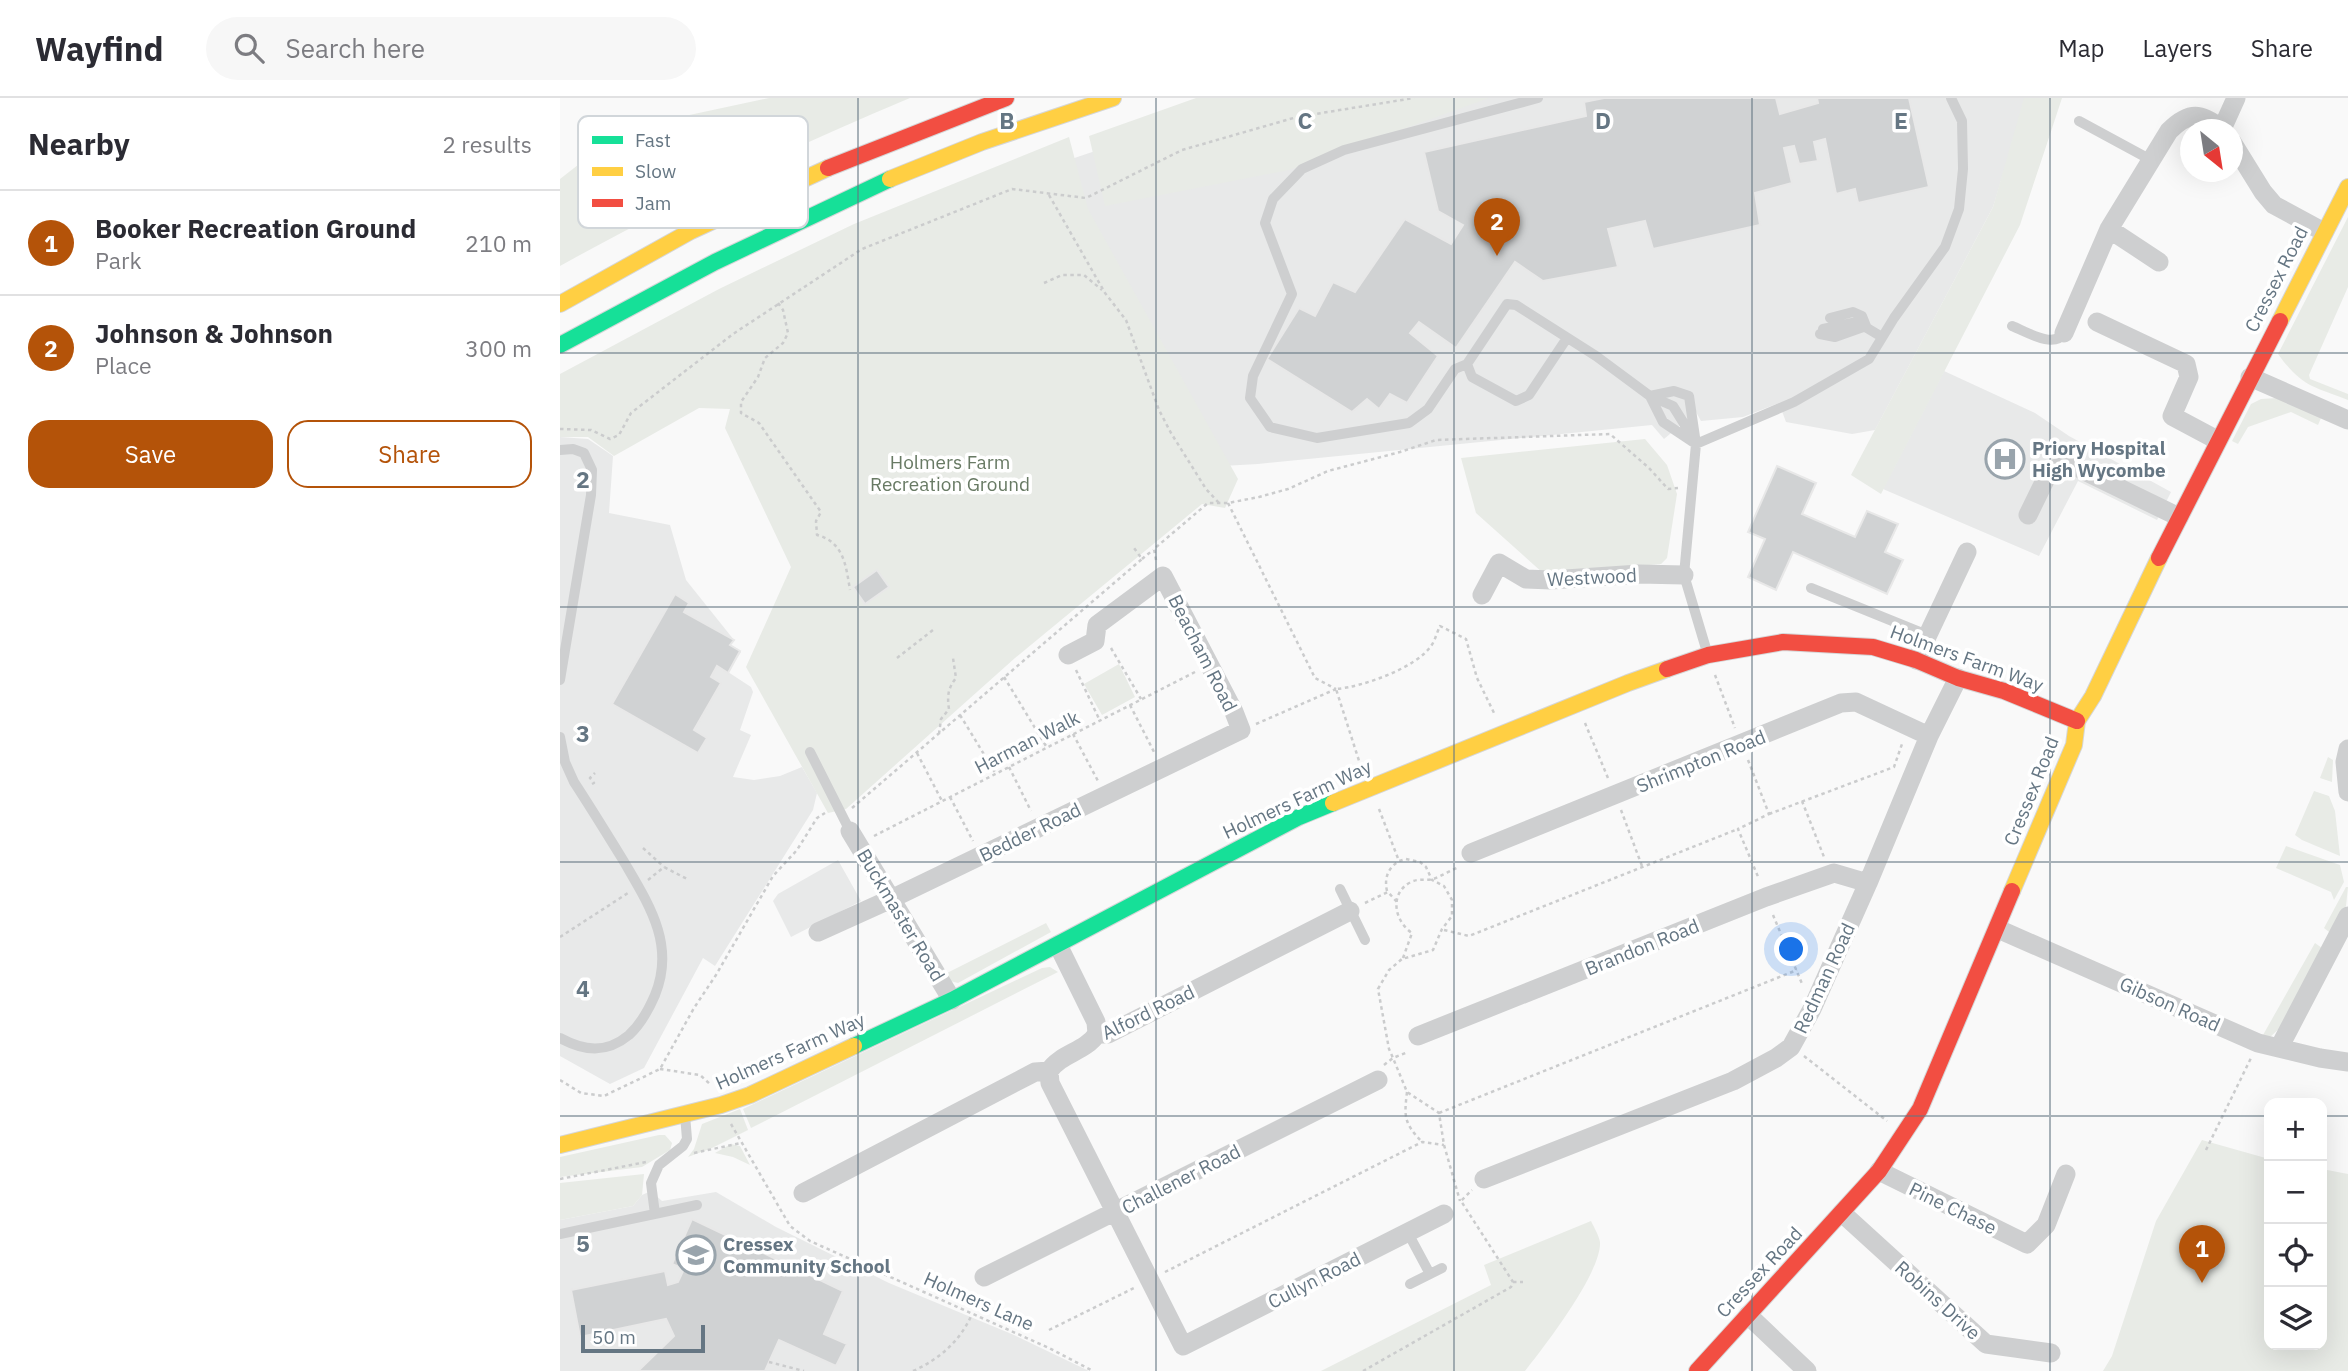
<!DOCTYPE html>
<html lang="en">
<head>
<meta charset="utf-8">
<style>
	:root { --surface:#fff; --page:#f7f7f7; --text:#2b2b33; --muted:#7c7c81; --line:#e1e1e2; --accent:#b45309 }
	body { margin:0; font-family:"IBM Plex Sans",sans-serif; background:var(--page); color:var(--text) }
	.controls { position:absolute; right:21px; bottom:21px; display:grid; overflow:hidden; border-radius:14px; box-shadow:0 7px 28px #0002 }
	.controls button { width:63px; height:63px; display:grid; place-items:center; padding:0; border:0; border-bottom:2px solid var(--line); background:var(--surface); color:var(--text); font:35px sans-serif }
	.compass { position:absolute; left:1620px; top:21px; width:63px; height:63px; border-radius:50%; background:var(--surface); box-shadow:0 7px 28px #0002; rotate:150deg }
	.scale { position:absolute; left:21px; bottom:18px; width:124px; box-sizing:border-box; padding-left:7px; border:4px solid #657683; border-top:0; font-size:19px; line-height:24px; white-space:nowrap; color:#657683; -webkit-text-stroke:5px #fff; paint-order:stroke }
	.you { position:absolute; left:1232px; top:852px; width:24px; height:24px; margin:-18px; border:5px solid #fff; border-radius:50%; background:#1a73e8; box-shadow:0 0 0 10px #1a73e833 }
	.badge { display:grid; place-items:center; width:46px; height:46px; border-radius:50%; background:var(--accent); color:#fff; font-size:23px; font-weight:700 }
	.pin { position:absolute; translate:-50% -58px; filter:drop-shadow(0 2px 4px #0008) }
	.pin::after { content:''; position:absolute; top:37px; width:24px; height:21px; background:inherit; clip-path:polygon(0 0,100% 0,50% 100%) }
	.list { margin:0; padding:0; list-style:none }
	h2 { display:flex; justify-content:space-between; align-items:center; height:91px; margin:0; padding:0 28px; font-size:30px }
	h2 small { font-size:23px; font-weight:400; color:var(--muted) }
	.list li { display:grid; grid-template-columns:46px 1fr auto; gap:21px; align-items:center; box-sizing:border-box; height:105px; padding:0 28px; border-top:2px solid var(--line) }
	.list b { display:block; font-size:26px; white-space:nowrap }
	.list p { margin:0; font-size:23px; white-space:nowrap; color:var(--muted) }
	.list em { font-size:23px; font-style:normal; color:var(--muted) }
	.actions { display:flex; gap:14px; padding:21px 28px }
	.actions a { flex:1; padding:16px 0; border:2px solid var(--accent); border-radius:21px; text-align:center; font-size:24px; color:var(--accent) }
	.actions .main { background:var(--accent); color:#fff }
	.icon { flex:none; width:38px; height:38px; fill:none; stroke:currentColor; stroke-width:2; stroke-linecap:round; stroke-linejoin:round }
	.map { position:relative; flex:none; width:1788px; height:1273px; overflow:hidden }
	header { display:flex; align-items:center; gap:42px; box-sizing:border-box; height:98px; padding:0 35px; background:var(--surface); border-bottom:2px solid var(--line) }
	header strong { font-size:33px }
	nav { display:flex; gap:38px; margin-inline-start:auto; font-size:24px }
	.search { width:490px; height:63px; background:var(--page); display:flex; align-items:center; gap:18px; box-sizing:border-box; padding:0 24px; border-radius:38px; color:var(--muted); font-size:26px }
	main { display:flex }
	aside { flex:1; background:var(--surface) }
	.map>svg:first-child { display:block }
	.built { fill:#e8e9e9 }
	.green { fill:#e8ebe6 }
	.building { fill:#d0d2d3; stroke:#e8e8e8; stroke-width:2 }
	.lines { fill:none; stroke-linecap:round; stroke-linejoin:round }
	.fast-casing { stroke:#d5d6d7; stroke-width:18 }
	.slow-casing { stroke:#d5d6d7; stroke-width:18 }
	.jam-casing { stroke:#d5d6d7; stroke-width:18 }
	.path { stroke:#cbcccd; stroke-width:2.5; stroke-dasharray:3.5 3.5; stroke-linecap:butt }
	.lane { stroke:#cecfd0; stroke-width:10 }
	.street { stroke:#cecfd0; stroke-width:19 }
	.fast { stroke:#16e098; stroke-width:16 }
	.slow { stroke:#ffcf43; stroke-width:16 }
	.jam { stroke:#f24e42; stroke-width:16 }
	.grid { fill:none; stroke:#657683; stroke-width:2; stroke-opacity:0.55 }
	.labels { text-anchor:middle; stroke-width:7; stroke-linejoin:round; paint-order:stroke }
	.street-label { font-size:19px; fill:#657683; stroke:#fff }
	.poi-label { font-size:19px; font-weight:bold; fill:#657683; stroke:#fff; text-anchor:start }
	.park-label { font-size:19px; fill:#687a64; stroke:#fff }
	.key { fill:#fff; stroke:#d1d6da; stroke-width:2 }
	.key-label { font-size:19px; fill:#657683 }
	.grid-label { font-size:23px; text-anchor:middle; font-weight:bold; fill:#657683; stroke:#fff; stroke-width:7; stroke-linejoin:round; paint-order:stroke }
</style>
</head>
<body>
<header>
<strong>Wayfind</strong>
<div class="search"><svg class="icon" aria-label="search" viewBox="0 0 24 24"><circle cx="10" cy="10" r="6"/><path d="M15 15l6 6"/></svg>Search here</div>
<nav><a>Map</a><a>Layers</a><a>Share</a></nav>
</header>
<main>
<aside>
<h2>Nearby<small>2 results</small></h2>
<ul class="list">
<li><span class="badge">1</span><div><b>Booker Recreation Ground</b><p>Park</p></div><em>210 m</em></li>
<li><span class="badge">2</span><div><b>Johnson &amp; Johnson</b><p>Place</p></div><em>300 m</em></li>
</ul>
<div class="actions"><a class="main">Save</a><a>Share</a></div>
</aside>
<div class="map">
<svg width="1788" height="1273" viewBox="0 0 1788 1273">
	<rect width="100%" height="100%" fill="#f9f9f9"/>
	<path class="built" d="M801 0H1466L1433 109 1315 332 1292 336 1226 324 1219 305 1183 319 1141 323 1136 314 1104 341 1092 327 698 366 644 369 479 72 544 50Z
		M1384 273 1475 315 1509 338 1611 394 1597 422 1518 383 1479 458 1323 391Z
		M0 339 28 341 53 358 49 415 110 427 126 482 174 542 171 547 181 554 168 574 191 589 193 594 180 632 191 637 173 679 194 682 220 678 242 669 257 695 253 712 155 868 143 860 84 970 50 986 0 958Z
		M278 762 301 803 231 839 213 803 218 796Z
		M91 1093 102 1103 156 1094 216 1129 329 1185 454 1237 529 1273H0V1122L73 1108 82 1097Z"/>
	<path class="green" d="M209 0H350C231 50 113 105 0 168V81L64 31Z
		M636 0H929L729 72 545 108 529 38Z
		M1464 0H1502C1488 43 1474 84 1460 127L1321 396 1291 377 1433 109Z
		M509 39 528 111 678 381 665 410 642 406 455 560 286 711 268 715 186 569 231 469 165 330 170 311 139 310 54 358 28 339H0V276L159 191 294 126Z
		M1788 119V189L1749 277 1750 281 1788 296V302C1752 288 1742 289 1718 256Z
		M1717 300 1761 320 1758 327 1731 314 1688 329 1678 346 1672 343 1691 306 1701 301Z
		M1085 341 1107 367 1117 396 1107 460 1101 466 984 476 916 415 901 360Z
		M559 566 575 599 542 617 524 586Z
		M1768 659 1773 662 1772 684 1760 680Z
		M1754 693 1769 698 1775 713 1780 758 1742 742 1735 737Z
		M1726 748 1780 767 1784 784 1774 802 1771 794 1716 770Z
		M1786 789H1788L1786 808 1774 832 1769 834 1764 830Z
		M486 825 491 834 398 885 390 883 383 877Z
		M1755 845 1762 850 1720 930 1710 939 1703 937Z
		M490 869 498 874 191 1030 183 1011 482 870Z
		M180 1011 188 1032 152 1050 128 1059 134 1051 142 1026Z
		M99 1037H105L112 1045 110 1052 82 1069 0 1079V1059Z
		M1642 1042 1709 1061V1247H1762V1071L1788 1076V1273H1543L1552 1258 1596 1123Z
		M171 1046 180 1048 190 1067 173 1059 155 1055Z
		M84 1076 82 1097 73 1108 0 1122V1085Z
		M1031 1123C1034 1129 1039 1138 1040 1144 1042 1174 984 1249 965 1273H761L931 1187 924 1167Z"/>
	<path class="building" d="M1044 0H1216L1220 16 1258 5 1257 0H1349L1369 89 1298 105 1295 91 1276 96 1265 41 1254 44 1258 63 1239 66 1234 48 1224 50 1232 85 1195 95 1200 127 1093 151 1085 123 1048 131 1058 169 983 183 955 164 896 250 859 224 850 235 878 258 847 305 830 296 819 311 807 301 792 314 707 261 739 210 755 218 773 184 795 194 845 121 891 146 903 127 878 113 864 54 1026 18 1024 4Z
		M1217 368 1256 385 1242 416 1295 439 1307 413 1338 426 1325 454 1343 462 1327 496 1233 454 1216 492 1188 479 1205 441 1188 434Z
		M317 472 329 489 305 506 293 489Z
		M115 496 129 505 124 514 174 542 170 547 180 553 168 575 157 568 151 579 161 585 134 632 147 640 138 655 52 606Z
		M132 1121 283 1193 264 1236 287 1246 276 1268 219 1242 205 1273H78L114 1238 106 1221 20 1239 11 1192 105 1173 108 1187 118 1184 124 1171 112 1166Z"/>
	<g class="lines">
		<g class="fast-casing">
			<path id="fast" d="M0 247 155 164 330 81
				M294 948 392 902 739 719 773 705"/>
		</g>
		<g class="slow-casing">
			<path id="slow" d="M330 81 422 44 553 0
				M0 206 131 133 268 70
				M1720 223 1788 89
				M773 705 1068 585 1107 571
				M1452 793 1514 647 1517 623 1533 598 1599 460
				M0 1047 161 1007 190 997 294 948"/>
		</g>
		<g class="jam-casing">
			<path id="jam" d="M268 70 446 0
				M1599 460 1720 223
				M1107 571 1148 557 1223 544 1313 549 1356 562 1398 580 1444 593 1517 623
				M1137 1273 1319 1073 1360 1011 1452 793"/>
		</g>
		<path class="path" d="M489 97 545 195 566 222 599 312 611 335 646 391 659 405
			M484 185 502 177H524L542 192
			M218 205 223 212 228 235 223 245 205 260 198 279 181 304V315L199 325 261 414 256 423 257 437C284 444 286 468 290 492
			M0 331 31 332 50 341 59 337 71 315 173 236 302 151 452 91 526 100 622 52 737 19 854 0
			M668 405 755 580 776 591
			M582 461 593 452
			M596 462 594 451 648 405H668L699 399 728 391 768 373 840 354 876 342 1050 336 1089 370 1108 391 1118 390
			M551 550 581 601
			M337 560 373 532
			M516 572 540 623
			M1155 577 1175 630
			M444 579 486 648
			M570 607 594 654
			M400 617 436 676
			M1025 625 1048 680
			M696 626 776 591
			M379 636 381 621 389 611C387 598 388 590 396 580L393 560
			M513 636 538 683
			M357 655 382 703
			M1188 662 1209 716 1178 731 1199 781
			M449 669 471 713
			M801 669 776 591C802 589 856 570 871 548 875 543 877 534 880 528L906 541 917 580 935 617
			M32 686 34 685 30 680 35 675
			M390 699 413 743
			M1242 703 1264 759
			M292 710 582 461 574 450
			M819 711 839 763 846 761 860 764 866 769 872 782 884 788 892 802V818L882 831 873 852 842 861 829 872 818 891 829 951 833 960 848 954
			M1061 712 1082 768
			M1209 716 1334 669 1342 646
			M314 738 635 574
			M83 750 104 769
			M88 782 104 769 129 782
			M827 793C824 780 828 770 839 763
			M805 805 828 794 837 804
			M1213 817 1243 888
			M884 832 909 838 1178 731
			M0 839 68 795
			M843 860 852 835C834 823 829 795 851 784 859 780 866 783 873 781 880 779 891 772 899 769
			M1244 958 1327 1023
			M824 967 833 960 847 994 879 1015 884 1047 900 1103
			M100 971 140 977 150 986
			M0 982 21 995 44 998 100 971 134 910 156 877 213 778 237 752 257 720 265 715
			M847 994C844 1019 844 1025 862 1044
			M879 1015 1237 872
			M171 1026 230 1128 250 1143 489 1250 533 1273
			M1646 1052 1691 960
			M134 1055 181 1045
			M0 1081 86 1064
			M605 1174 862 1044 884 1047
			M953 1184H963
			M489 1232 574 1190
			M209 1264 244 1273
			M353 1273C380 1261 401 1242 412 1216
			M803 1273 951 1189 953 1184 901 1103 912 1092"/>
		<path class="lane" d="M1519 23 1591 62
			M1270 220 1293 214 1302 218 1306 228
			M1452 228C1467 234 1494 251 1504 235
			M1263 231 1297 224 1322 239
			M1260 236 1275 239 1306 228
			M1007 240 969 297 956 303 912 279 907 266 947 206 956 207 1036 258 1090 298 1114 293 1129 298 1136 346
			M907 266 895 271 868 311 849 325 757 340 710 329 690 300 693 278 732 196 705 125 713 101 742 71 784 52 978 0
			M1090 298 1113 308 1133 340
			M1090 298 1103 324 1133 344
			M0 352 13 351 24 355 32 372 31 397 0 582
			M1251 490 1367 537
			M1147 554 1124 477 1136 346 1234 304 1309 261 1334 220 1385 149 1399 111 1403 71 1402 23 1391 0
			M0 639 5 664 14 684C31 710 47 736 63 762 88 805 116 846 95 897 89 911 80 927 69 937 46 956 24 953 0 940
			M250 654 290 733
			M780 791 805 842
			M95 1116 91 1085 99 1067 123 1048 127 1041 125 1017
			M848 1135 870 1176 882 1170
			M0 1136 137 1107
			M850 1186 870 1176"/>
		<path class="street" d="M1662 31 1676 0
			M1672 44 1703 94 1714 107 1764 134
			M1549 131 1599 164
			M1537 224 1626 266 1629 279 1612 318 1657 342
			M1504 235 1549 131 1609 33C1629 13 1641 14 1663 32
			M1690 279 1788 322
			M1468 417 1490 372 1510 366 1619 419
			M922 497 939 465 966 481 991 482 1079 476 1124 477
			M1356 562 1407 454
			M1788 651 1785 664 1788 694
			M290 733 392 902
			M911 755 1281 605 1296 604 1369 638
			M1438 831 1698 945 1760 960 1788 964
			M258 834 331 801 681 632 674 614 603 478 537 527 535 543 508 557
			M498 847 536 924 537 936
			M858 938 1206 799 1274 775 1308 785
			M1719 950 1788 818
			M489 973 490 985 623 1248 884 1116
			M1319 1073 1467 1146 1486 1127 1506 1076
			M924 1081 1173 983 1216 960 1231 949 1252 911 1308 785 1369 638 1398 580
			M243 1095 475 974 489 973C501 955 525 954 537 936H548L790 813
			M1282 1115 1426 1246 1491 1255
			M424 1179 818 982
			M1188 1217 1247 1273"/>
		<use href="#fast" class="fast"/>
		<use href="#slow" class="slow"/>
		<use href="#jam" class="jam"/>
	</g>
	<path class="grid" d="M298 0V1273M596 0V1273M894 0V1273M1192 0V1273M1490 0V1273M0 255H1788M0 509H1788M0 764H1788M0 1018H1709M1762 1018H1788"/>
	<defs>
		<g id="hospital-ring" transform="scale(2.0125)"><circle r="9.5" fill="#fff" stroke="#99a4ac" stroke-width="1.5"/><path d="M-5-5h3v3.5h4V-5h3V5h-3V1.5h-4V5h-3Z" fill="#99a4ac"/></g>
		<g id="school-ring" transform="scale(2.0125)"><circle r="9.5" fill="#fff" stroke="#99a4ac" stroke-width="1.5"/><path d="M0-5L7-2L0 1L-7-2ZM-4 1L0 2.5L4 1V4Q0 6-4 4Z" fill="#99a4ac"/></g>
	</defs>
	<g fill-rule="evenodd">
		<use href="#hospital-ring" x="1445" y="361"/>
		<use href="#school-ring" x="136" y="1157"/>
	</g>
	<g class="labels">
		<g class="street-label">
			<text transform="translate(1716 181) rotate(-63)" y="7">Cressex Road</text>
			<text transform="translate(1032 479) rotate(-3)" y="7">Westwood</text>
			<text transform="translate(643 555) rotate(63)" y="7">Beacham Road</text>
			<text transform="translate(1407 560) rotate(20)" y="7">Holmers Farm Way</text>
			<text transform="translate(467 644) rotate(-27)" y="7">Harman Walk</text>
			<text transform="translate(1141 663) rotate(-22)" y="7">Shrimpton Road</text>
			<text transform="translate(1471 693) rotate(-68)" y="7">Cressex Road</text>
			<text transform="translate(737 701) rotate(-25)" y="7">Holmers Farm Way</text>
			<text transform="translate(470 734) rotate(-26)" y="7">Bedder Road</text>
			<text transform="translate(341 817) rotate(59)" y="7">Buckmaster Road</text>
			<text transform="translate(1082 849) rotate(-22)" y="7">Brandon Road</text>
			<text transform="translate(1264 880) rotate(-65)" y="7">Redman Road</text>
			<text transform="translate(1610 906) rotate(24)" y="7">Gibson Road</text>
			<text transform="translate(588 914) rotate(-26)" y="7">Alford Road</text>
			<text transform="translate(230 953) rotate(-24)" y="7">Holmers Farm Way</text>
			<text transform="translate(621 1081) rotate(-27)" y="7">Challener Road</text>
			<text transform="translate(1393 1110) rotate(26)" y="7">Pine Chase</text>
			<text transform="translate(1199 1174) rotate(-47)" y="7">Cressex Road</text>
			<text transform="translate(754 1182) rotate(-27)" y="7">Cullyn Road</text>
			<text transform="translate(1378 1202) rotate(42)" y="7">Robins Drive</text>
			<text transform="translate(419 1203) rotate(24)" y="7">Holmers Lane</text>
		</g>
		<g class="poi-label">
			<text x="1472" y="357">Priory Hospital<tspan x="1472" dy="22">High Wycombe</tspan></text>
			<text x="163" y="1153">Cressex<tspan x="163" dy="22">Community School</tspan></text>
		</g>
		<g class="park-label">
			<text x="390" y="371">Holmers Farm<tspan x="390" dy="22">Recreation Ground</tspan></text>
		</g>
	</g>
	<rect x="18" y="18" width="230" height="112" rx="10" class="key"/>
	<rect x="32" y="38" width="31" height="8" fill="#16e098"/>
	<rect x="32" y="69" width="31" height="9" fill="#ffcf43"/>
	<rect x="32" y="101" width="31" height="8" fill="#f24e42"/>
	<g class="key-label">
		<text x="75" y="49">Fast</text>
		<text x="75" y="80">Slow</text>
		<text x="75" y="112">Jam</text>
	</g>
	<g class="grid-label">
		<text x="447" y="31">B</text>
		<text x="745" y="31">C</text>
		<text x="1043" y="31">D</text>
		<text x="1341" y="31">E</text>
		<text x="23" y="390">2</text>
		<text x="23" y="644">3</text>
		<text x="23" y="899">4</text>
		<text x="23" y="1154">5</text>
	</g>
</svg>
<div class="controls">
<button>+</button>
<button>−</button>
<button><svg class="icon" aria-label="locate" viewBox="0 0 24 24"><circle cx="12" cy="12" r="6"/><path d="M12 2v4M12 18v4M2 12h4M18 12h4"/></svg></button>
<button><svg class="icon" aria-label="layers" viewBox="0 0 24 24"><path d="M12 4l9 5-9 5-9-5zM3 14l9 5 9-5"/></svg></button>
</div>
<svg class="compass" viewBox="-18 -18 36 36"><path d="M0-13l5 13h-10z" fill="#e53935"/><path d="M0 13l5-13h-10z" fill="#7c7c81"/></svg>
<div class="scale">50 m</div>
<div class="you"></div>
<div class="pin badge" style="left:1642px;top:1185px">1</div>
<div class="pin badge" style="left:937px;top:158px">2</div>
</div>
</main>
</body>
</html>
